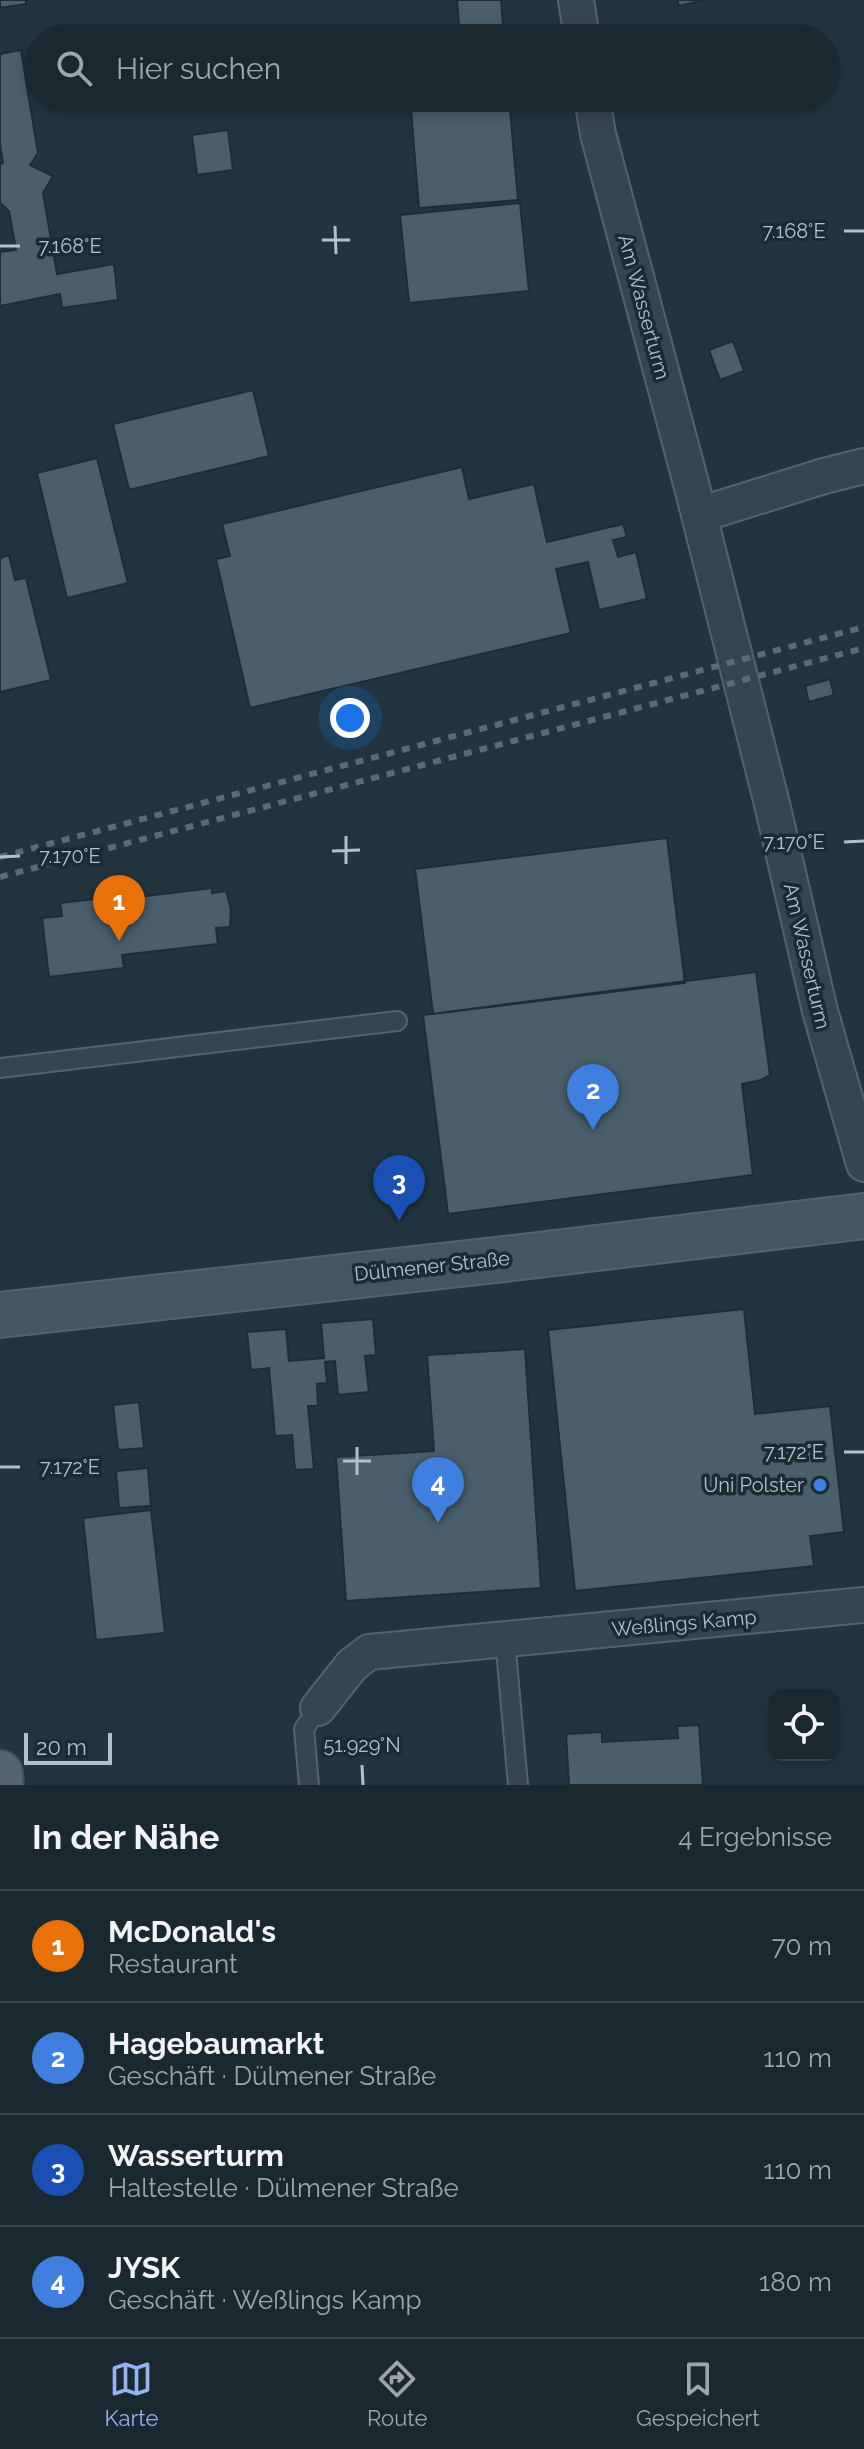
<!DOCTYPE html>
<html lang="de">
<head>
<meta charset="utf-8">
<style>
	:root { --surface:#1a282f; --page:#27343b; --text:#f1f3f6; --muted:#9fa6aa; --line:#38444b; --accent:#95b2f1 }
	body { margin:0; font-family:Raleway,sans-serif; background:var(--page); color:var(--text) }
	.controls { position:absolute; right:24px; bottom:24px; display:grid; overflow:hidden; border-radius:16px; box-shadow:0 4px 12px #0003 }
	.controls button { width:72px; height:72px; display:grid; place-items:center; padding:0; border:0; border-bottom:2px solid var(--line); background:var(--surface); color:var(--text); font:40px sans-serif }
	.scale { position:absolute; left:24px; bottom:20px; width:88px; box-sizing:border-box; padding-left:8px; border:4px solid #b2c0ca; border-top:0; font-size:22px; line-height:28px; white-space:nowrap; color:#b2c0ca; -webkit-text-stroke:6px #1b2b34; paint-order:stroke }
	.you { position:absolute; left:350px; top:718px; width:28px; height:28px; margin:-20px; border:6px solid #fff; border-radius:50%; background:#1a73e8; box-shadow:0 0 0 12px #1a73e833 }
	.badge { display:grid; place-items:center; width:52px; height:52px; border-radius:50%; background:var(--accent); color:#fff; font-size:26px; font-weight:700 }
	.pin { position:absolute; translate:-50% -66px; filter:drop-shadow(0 2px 4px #0008) }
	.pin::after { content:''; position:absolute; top:42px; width:28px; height:24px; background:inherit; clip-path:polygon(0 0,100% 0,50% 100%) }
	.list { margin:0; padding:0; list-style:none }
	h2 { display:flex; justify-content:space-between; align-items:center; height:104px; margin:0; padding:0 32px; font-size:34px }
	h2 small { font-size:26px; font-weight:400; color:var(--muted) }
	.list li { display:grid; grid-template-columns:52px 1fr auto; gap:24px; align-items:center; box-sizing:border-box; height:112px; padding:0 32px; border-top:2px solid var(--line) }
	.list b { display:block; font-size:30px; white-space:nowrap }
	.list p { margin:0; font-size:26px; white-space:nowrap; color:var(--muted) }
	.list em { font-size:26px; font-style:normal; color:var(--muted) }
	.icon { flex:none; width:44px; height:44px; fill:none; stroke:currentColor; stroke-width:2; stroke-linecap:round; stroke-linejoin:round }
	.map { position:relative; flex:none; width:864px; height:1785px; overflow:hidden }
	.search { position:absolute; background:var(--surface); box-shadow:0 4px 12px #0003; left:24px; right:24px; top:24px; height:88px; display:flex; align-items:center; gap:20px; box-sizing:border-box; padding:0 28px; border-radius:44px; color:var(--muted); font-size:30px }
	.sheet { height:552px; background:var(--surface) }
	nav { display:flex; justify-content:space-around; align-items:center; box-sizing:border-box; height:112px; border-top:2px solid var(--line); background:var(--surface); font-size:22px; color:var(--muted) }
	nav a { display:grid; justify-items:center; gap:4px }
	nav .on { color:var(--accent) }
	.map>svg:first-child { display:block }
	.building { fill:#4a5f6b; stroke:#1d2d36; stroke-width:2 }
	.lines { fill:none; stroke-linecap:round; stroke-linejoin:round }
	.lane-casing { stroke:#54636d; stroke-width:22 }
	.street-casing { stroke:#54636d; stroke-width:38 }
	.secondary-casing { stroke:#54636d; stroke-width:48 }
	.primary-casing { stroke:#42525b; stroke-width:48 }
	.lane { stroke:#36464f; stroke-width:18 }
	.street { stroke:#36464f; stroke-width:34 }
	.secondary { stroke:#445662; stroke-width:44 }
	.primary { stroke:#54656f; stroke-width:44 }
	.rail { stroke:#586b76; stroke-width:6; stroke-dasharray:8 8; stroke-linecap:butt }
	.ticks { fill:none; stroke:#b2c0ca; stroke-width:3 }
	.shop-dot { fill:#3f7fe0; stroke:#1b2b34; stroke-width:3 }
	.labels { text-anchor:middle; stroke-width:7; stroke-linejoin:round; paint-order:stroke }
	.street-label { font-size:20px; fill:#b2c0ca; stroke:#1b2b34 }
	.poi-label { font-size:20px; fill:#b2c0ca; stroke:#1b2b34; text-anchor:end }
	.ticks-label { font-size:20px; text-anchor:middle; fill:#b2c0ca; stroke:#1b2b34; stroke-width:7; stroke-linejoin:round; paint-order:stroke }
</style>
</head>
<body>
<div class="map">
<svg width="864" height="1785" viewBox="0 0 864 1785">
	<rect width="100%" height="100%" fill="#22353f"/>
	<path class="building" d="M0 0H26V4L0 8Z
		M457 0H501L504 38H433L460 36Z
		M677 0H704L679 6Z
		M21 50 38 153 30 165 53 176 43 193 57 274 114 264 118 300 62 308 60 294 0 306V252L16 250 9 211 0 203V164L3 163 0 144V54Z
		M410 98H509L518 200 419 208Z
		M228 130 233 170 197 175 192 135Z
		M520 203 529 291 409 303 400 215Z
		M733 341 744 371 720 380 709 350Z
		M253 390 269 456 129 490 113 424Z
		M97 458 128 583 67 598 37 473Z
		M462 467 469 499 534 484 547 542 623 524 627 537 613 540 618 557 636 552 647 599 599 610 588 562 556 569 571 633 250 708 216 559 230 556 222 524Z
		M9 555 15 580 26 578 51 680 0 692V558Z
		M830 679 834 695 809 702 805 686Z
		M667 838 685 983 433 1014 415 869Z
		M212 888V893L226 891 231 909 230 927 216 928 218 944 122 955 124 968 49 977 42 918 62 916 60 903 113 897 114 900Z
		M756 972 770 1075 761 1080 742 1084 753 1175 448 1214 423 1015Z
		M744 1309 755 1414 830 1406 844 1532 810 1536 814 1566 575 1591 548 1330Z
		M373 1319 376 1355 365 1356 369 1392 338 1395 335 1361 325 1362 327 1383 317 1384 318 1406H308L314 1469 295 1470 292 1435 275 1436 269 1368 251 1370 247 1332 286 1329 289 1361 324 1358 321 1323Z
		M525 1349 541 1588 346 1601 336 1457 434 1451 427 1355Z
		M139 1402 144 1448 118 1450 113 1405Z
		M148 1468 151 1506 119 1508 116 1471Z
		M151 1510 165 1633 96 1640 83 1518Z
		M699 1725 703 1785H569L566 1734 602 1732V1742L678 1738 677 1726Z"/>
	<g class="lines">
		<g class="lane-casing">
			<path id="lane" d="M0 1068 397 1021
				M505 1639 518 1785
				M309 1785 304 1729 318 1708"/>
		</g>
		<g class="street-casing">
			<path id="street" d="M576 0 582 38
				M592 98 598 134 692 487 772 804 820 1011 864 1164
				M699 515 824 476 864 466
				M318 1708 352 1665 369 1652 864 1605"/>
		</g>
		<g class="secondary-casing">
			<path id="secondary" d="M0 1315 513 1258 864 1216"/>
		</g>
		<g class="primary-casing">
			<path id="primary" d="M0 1773 1 1785"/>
		</g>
		<use href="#lane" class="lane"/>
		<use href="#street" class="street"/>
		<use href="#secondary" class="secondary"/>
		<use href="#primary" class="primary"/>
		<path class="rail" d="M0 857 864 627
			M0 877 864 648"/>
	</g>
	<path class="ticks" d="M335 226 336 254M844 231H864M322 240H350M0 246H20M346 836V864M844 842 864 841M332 851 360 850M0 857 20 856M357 1447V1475M844 1452H864M343 1461H371M0 1467H20M362 1765 363 1785"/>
	<circle class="shop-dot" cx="820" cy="1485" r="8"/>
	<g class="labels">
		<g class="street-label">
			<text transform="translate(644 307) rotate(75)" y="7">Am Wasserturm</text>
			<text transform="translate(807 956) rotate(77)" y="7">Am Wasserturm</text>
			<text transform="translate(432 1266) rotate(-6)" y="7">Dülmener Straße</text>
			<text transform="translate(684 1623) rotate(-5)" y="7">Weßlings Kamp</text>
		</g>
		<g class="poi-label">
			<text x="804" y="1492">Uni Polster</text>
		</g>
	</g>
	<g class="ticks-label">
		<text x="794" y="238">7.168°E</text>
		<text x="70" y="253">7.168°E</text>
		<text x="794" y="849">7.170°E</text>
		<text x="70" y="863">7.170°E</text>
		<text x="794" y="1459">7.172°E</text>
		<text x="70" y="1474">7.172°E</text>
		<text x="362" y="1752">51.929°N</text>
	</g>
</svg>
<div class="controls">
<button><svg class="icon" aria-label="locate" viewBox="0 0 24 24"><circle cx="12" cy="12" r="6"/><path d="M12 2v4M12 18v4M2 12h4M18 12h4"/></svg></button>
</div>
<div class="scale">20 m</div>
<div class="you"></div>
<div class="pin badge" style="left:119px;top:941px;background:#e8710a">1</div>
<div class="pin badge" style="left:593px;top:1130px;background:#3f7fe0">2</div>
<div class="pin badge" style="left:399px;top:1221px;background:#1a4fb4">3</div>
<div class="pin badge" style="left:438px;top:1523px;background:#3f7fe0">4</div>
<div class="search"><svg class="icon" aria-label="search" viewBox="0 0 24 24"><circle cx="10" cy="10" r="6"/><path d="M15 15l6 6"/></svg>Hier suchen</div>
</div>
<section class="sheet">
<h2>In der Nähe<small>4 Ergebnisse</small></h2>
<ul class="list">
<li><span class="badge" style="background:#e8710a">1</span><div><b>McDonald's</b><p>Restaurant</p></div><em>70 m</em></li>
<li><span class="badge" style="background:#3f7fe0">2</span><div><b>Hagebaumarkt</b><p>Geschäft · Dülmener Straße</p></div><em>110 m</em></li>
<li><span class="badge" style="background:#1a4fb4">3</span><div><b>Wasserturm</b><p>Haltestelle · Dülmener Straße</p></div><em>110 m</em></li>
<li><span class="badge" style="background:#3f7fe0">4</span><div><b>JYSK</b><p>Geschäft · Weßlings Kamp</p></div><em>180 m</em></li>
</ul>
</section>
<nav>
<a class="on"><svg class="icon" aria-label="map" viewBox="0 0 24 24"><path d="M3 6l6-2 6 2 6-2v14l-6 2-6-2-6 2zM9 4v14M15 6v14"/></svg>Karte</a>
<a><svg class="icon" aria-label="directions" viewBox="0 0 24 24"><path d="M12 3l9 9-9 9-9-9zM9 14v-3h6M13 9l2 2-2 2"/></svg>Route</a>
<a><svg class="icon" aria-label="saved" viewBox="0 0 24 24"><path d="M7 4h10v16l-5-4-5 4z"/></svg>Gespeichert</a>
</nav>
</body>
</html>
